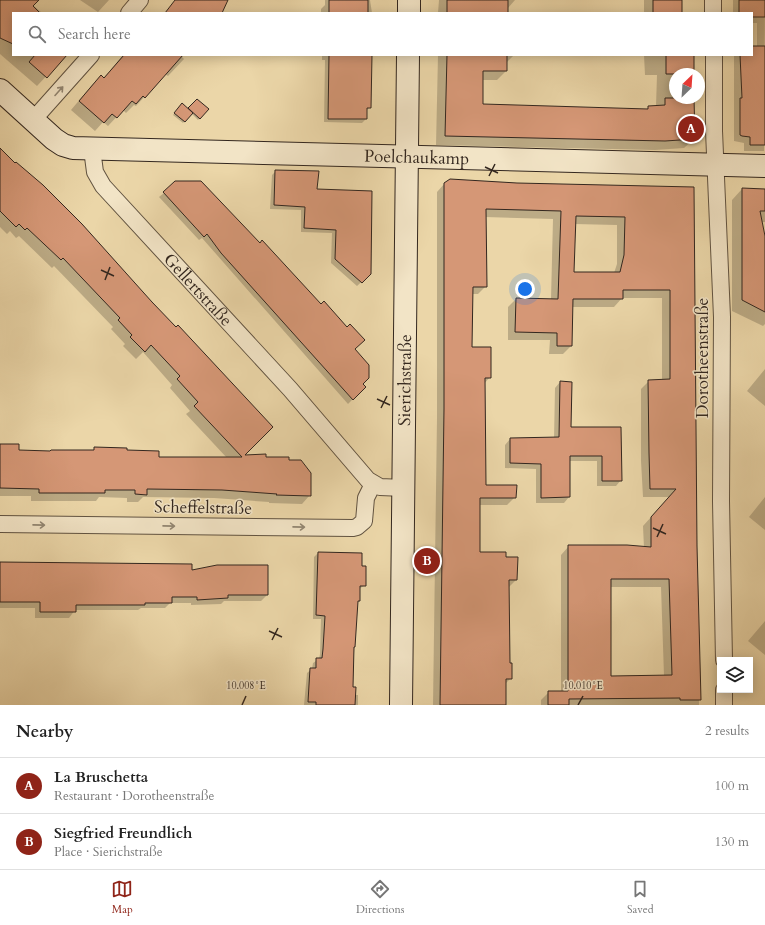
<!DOCTYPE html>
<html lang="en">
<head>
<meta charset="utf-8">
<style>
	:root { --surface:#fff; --page:#f6f6f6; --text:#222; --muted:#767676; --line:#e0e0e0; --accent:#8f2418 }
	body { margin:0; font-family:Cardo,serif; background:var(--page); color:var(--text) }
	.controls { position:absolute; right:12px; bottom:12px; display:grid; overflow:hidden; border-radius:0px; box-shadow:0 2px 10px #0003 }
	.controls button { width:36px; height:36px; display:grid; place-items:center; padding:0; border:0; border-bottom:1px solid var(--line); background:var(--surface); color:var(--text); font:20px sans-serif }
	.compass { position:absolute; left:669px; top:68px; width:36px; height:36px; border-radius:50%; background:var(--surface); box-shadow:0 2px 10px #0003; rotate:25deg }
	.you { position:absolute; left:525px; top:289px; width:14px; height:14px; margin:-10px; border:3px solid #fff; border-radius:50%; background:#1a73e8; box-shadow:0 0 0 6px #1a73e833 }
	.badge { display:grid; place-items:center; width:26px; height:26px; border-radius:50%; background:var(--accent); color:#fff; font-size:13px; font-weight:700 }
	.pin { position:absolute; translate:-50% -50%; border:2px solid #fff; box-shadow:0 1px 4px #0006 }
	.list { margin:0; padding:0; list-style:none }
	h2 { display:flex; justify-content:space-between; align-items:center; height:52px; margin:0; padding:0 16px; font-size:17px }
	h2 small { font-size:13px; font-weight:400; color:var(--muted) }
	.list li { display:grid; grid-template-columns:26px 1fr auto; gap:12px; align-items:center; box-sizing:border-box; height:56px; padding:0 16px; border-top:1px solid var(--line) }
	.list b { display:block; font-size:15px; white-space:nowrap }
	.list p { margin:0; font-size:13px; white-space:nowrap; color:var(--muted) }
	.list em { font-size:13px; font-style:normal; color:var(--muted) }
	.icon { flex:none; width:22px; height:22px; fill:none; stroke:currentColor; stroke-width:2; stroke-linecap:round; stroke-linejoin:round }
	.map { position:relative; flex:none; width:765px; height:705px; overflow:hidden }
	.search { position:absolute; background:var(--surface); box-shadow:0 2px 10px #0003; left:12px; right:12px; top:12px; height:44px; display:flex; align-items:center; gap:10px; box-sizing:border-box; padding:0 14px; border-radius:0px; color:var(--muted); font-size:15px }
	.sheet { height:164px; background:var(--surface) }
	nav { display:flex; justify-content:space-around; align-items:center; box-sizing:border-box; height:56px; border-top:1px solid var(--line); background:var(--surface); font-size:11px; color:var(--muted) }
	nav a { display:grid; justify-items:center; gap:2px }
	nav .on { color:var(--accent) }
	.map>svg:first-child { display:block }
	.shadow { fill:#0003; fill-rule:evenodd }
	.building { fill:#d59776; stroke:#33271f; fill-rule:evenodd }
	.lines { fill:none; stroke-linecap:round; stroke-linejoin:round }
	.street-casing { stroke:#615341; stroke-width:18 }
	.secondary-casing { stroke:#33271f; stroke-width:24 }
	.street { stroke:#f2e4c6; stroke-width:16 }
	.secondary { stroke:#f2e4c6; stroke-width:22 }
	.oneway { stroke:#928672 }
	.ticks { fill:none; stroke:#33271f; stroke-width:1.5 }
	.labels { text-anchor:middle; stroke-width:3; stroke-linejoin:round; paint-order:stroke }
	.street-label { font-size:17px; fill:#33271f; stroke:#f2e4c6 }
	.ticks-label { font-size:10px; text-anchor:middle; fill:#33271f; stroke:#f2e4c6; stroke-width:3; stroke-linejoin:round; paint-order:stroke }
</style>
</head>
<body>
<div class="map">
<svg width="765" height="705" viewBox="0 0 765 705">
	<rect width="100%" height="100%" fill="#ebd6a8"/>
	<filter id="stains"><feTurbulence type="fractalNoise" baseFrequency=".005" numOctaves="4"/><feColorMatrix values="0 0 0 0 .2 0 0 0 0 .09 0 0 0 0 .02 0 0 0 .5 -.17"/></filter>
	<radialGradient id="worn" r=".72"><stop offset=".6" stop-color="#630" stop-opacity="0"/><stop offset="1" stop-color="#630" stop-opacity=".3"/></radialGradient>
	<path class="shadow" d="M0 0H27L42 13H13V55H66L37 86 0 54Z
		M80 0H109L98 12Z
		M325 0H370L372 13H321V9L325 5Z
		M439 0H515L507 9V13H438Z
		M644 0H681V13H644Z
		M733 0H765L764 151H744V143L734 141V55H752V47H757V23H752V13H733Z
		M123 55H183L182 57 184 59 168 76 165 74 136 106 134 105 126 113 123 110 108 126 103 122 95 131 71 110 92 85 101 77 103 79Z
		M322 55H371L370 107 366 111V119L362 123 324 122 325 60H322Z
		M438 55H514L506 63V71L497 80H482V105L646 110 649 107 656 106 657 75H645L644 55H693V74H675V98H694V139L684 148 655 150 436 145Z
		M197 100 207 109 198 120 191 113 183 123 173 115 182 104 188 110Z
		M0 150 15 164 243 456 265 458 310 495 302 504 269 503V502L214 498 143 497 138 502H127V498L99 497 96 501H31V496H0V445L18 451 49 452 93 451 95 448 126 451 158 458H227L186 414 190 411 170 388 172 385 143 352 136 359 123 346 125 344 111 329 113 327 54 266 52 268 19 236 16 238 10 231 7 234 0 227Z
		M276 171 316 190 370 274 357 286 331 263 332 233 301 232V210L270 209 272 175Z
		M445 183 693 188 699 705H541V700L549 692H561V555L569 546 644 548 643 526 669 497H643L641 461V389L649 381H662V298H622L614 307H572L571 346 563 354H549L550 340H508V307L516 299H551L553 219 485 217 486 286 478 294H472L471 348 490 377 484 384 485 486 515 497 507 505H479V553L517 558 516 580 508 588 509 664 511 678 505 684V705H433L437 418V192ZM574 224 617 225V264L614 273H573ZM610 587H661L664 676 610 677Z
		M742 189 765 190V222H760L765 237V324L763 326 732 311V200Z
		M164 193 354 349 361 384 365 387 348 404 202 238 199 240 159 197Z
		M765 369V406L747 391Z
		M560 382 570 428H620L621 480 616 486H597V461H569V497L564 503H536V469L505 468V445L510 439H554L555 388Z
		M765 497V530L749 517Z
		M318 553 361 567 365 585 359 589V601L357 603 352 688 355 695H358V705H304L307 673 312 669 313 663 319 659 320 654 321 619H313L314 557Z
		M0 562 191 571 267 595 261 601H224L221 604 191 605V603H170L165 608H141L138 610H75L69 618H35V608H0Z
		M765 621V655L748 641Z"/>
	<path class="building" d="M0 0H39L33 6 40 13H13V44L0 38Z
		M175 0H228L222 13H165Z
		M329 0H368V13H329Z
		M447 0H508V13H447Z
		M653 0H682V13H653Z
		M739 0H765V17H752V13H739Z
		M752 46H765V145H750V137L742 136 740 135V98H742L740 55H752Z
		M35 55H67L47 78 29 62Z
		M124 55H183L145 98 143 96 136 104 132 101 117 118 112 114 104 123 79 101 101 75 104 78Z
		M329 55H372L371 108H367V119H328Z
		M447 55H507V71H483V104L648 109V106L665 105V98H694L695 139 665 141 445 136Z
		M666 55H694V74H666Z
		M197 99 209 109 200 119 188 108Z
		M182 103 193 113 185 122 174 113Z
		M0 148 15 163 16 162 43 185 82 224 152 302 176 327 178 325 273 427 245 455 266 454V457H289V460H301L311 473V496L276 495 277 494 222 490 147 489V495L135 494V490H105V493H39V489L0 488V444H19V450L50 451 51 450H94V447L127 448V450L159 451V457H242L194 406 198 402 177 379 180 376 151 345 145 352 130 337 132 335 118 320 120 318 63 258 61 260 27 228 25 230 19 224 16 227 0 211Z
		M275 170 319 171 317 189 372 191 371 274 362 283 335 259 336 230 304 228 305 207 274 205Z
		M450 179 517 183 694 187 697 546 701 700H680V698L569 699V705H548V691H568V545H627L651 547V517L676 489H650L649 453 648 380 670 379V290H623V299H573L572 346H557V333L515 332 516 298 558 299 561 211 486 209 487 287H473L472 347H491V378H485L486 485H517L516 498H480V552H506V557H518L517 580H509L510 663H512V679H506V705H440L444 409V183ZM576 216 625 217 624 255 620 272H574ZM611 579H669L672 675 611 676Z
		M175 181H201L260 243 262 240 321 304 324 301 347 327 350 324 365 340 355 349 369 365V378L363 384 366 387 353 400 221 253 207 234 204 237 163 192Z
		M742 188 765 189V211H760L765 236V312L742 300Z
		M560 381 572 382 571 427H621L622 481H602V456H570V497L541 498V464L510 463V438L559 437Z
		M318 552 362 553V566H366V586H360V601H358L355 647H354L353 687H356L355 705H316V702H308L310 668H316V658H322L323 649 325 616 316 615Z
		M0 562 192 564V570L217 565H268V595H228V598L197 600V597H172V603H145V605H76V612H40V602H0Z"/>
	<g class="lines">
		<g class="street-casing">
			<g id="street">
				<path d="M713 0V13"/>
				<path d="M129 13 140 0"/>
				<path d="M714 55V131L722 317 721 501 724 660"/>
				<path d="M33 120 91 55"/>
				<path id="s1" d="M92 149 95 172 103 186 290 389 368 480 380 487 404 488"/>
				<path d="M0 524 353 528 357 527 364 521 366 498 373 484"/>
				<path d="M724 690V705"/>
			</g>
		</g>
		<g class="secondary-casing">
			<g id="secondary">
				<path d="M409 13V0"/>
				<path id="s2" d="M0 90 54 139 63 145 73 148 765 166"/>
				<path id="s3" d="M401 705 408 55"/>
			</g>
		</g>
		<use href="#street" class="street"/>
		<use href="#secondary" class="secondary"/>
	</g>
	<defs><path id="oneway-shaft" d="M-6 0H5M1.5-3L5.5 0L1.5 3" fill="none" stroke-width="1.6" stroke-linecap="round" stroke-linejoin="round"/></defs>
	<g class="oneway">
		<use href="#oneway-shaft" transform="translate(59 91) rotate(-48)"/>
		<use href="#oneway-shaft" transform="translate(39 525) rotate(1)"/>
		<use href="#oneway-shaft" transform="translate(169 526) rotate(1)"/>
		<use href="#oneway-shaft" transform="translate(299 527) rotate(1)"/>
	</g>
	<path class="ticks" d="M485 167 498 173M489 176 495 164M101 270 114 276M105 280 110 267M377 399 390 405M381 408 387 396M653 528 666 534M657 537 663 524M269 631 282 637M272 640 278 628M242 705 246 696M578 705 583 696"/>
	<g class="labels">
		<g class="street-label">
			<text dy="6" stroke="none"><textPath href="#s2" startOffset="438">Poelchaukamp</textPath></text>
			<text dy="6" stroke="none"><textPath href="#s1" startOffset="180">Gellertstraße</textPath></text>
			<text transform="translate(702 358) rotate(-90)" y="6">Dorotheenstraße</text>
			<text dy="6" stroke="none"><textPath href="#s3" startOffset="325">Sierichstraße</textPath></text>
			<text transform="translate(203 507) rotate(1)" y="6">Scheffelstraße</text>
		</g>
	</g>
	<g class="ticks-label">
		<text x="246" y="689">10.008°E</text>
		<text x="583" y="689">10.010°E</text>
	</g>
	<rect width="100%" height="100%" filter="url(#stains)"/>
	<rect width="100%" height="100%" fill="url(#worn)"/>
</svg>
<div class="controls">
<button><svg class="icon" aria-label="layers" viewBox="0 0 24 24"><path d="M12 4l9 5-9 5-9-5zM3 14l9 5 9-5"/></svg></button>
</div>
<svg class="compass" viewBox="-18 -18 36 36"><path d="M0-13l5 13h-10z" fill="#e53935"/><path d="M0 13l5-13h-10z" fill="#767676"/></svg>
<div class="you"></div>
<div class="pin badge" style="left:691px;top:129px">A</div>
<div class="pin badge" style="left:427px;top:561px">B</div>
<div class="search"><svg class="icon" aria-label="search" viewBox="0 0 24 24"><circle cx="10" cy="10" r="6"/><path d="M15 15l6 6"/></svg>Search here</div>
</div>
<section class="sheet">
<h2>Nearby<small>2 results</small></h2>
<ul class="list">
<li><span class="badge">A</span><div><b>La Bruschetta</b><p>Restaurant · Dorotheenstraße</p></div><em>100 m</em></li>
<li><span class="badge">B</span><div><b>Siegfried Freundlich</b><p>Place · Sierichstraße</p></div><em>130 m</em></li>
</ul>
</section>
<nav>
<a class="on"><svg class="icon" aria-label="map" viewBox="0 0 24 24"><path d="M3 6l6-2 6 2 6-2v14l-6 2-6-2-6 2zM9 4v14M15 6v14"/></svg>Map</a>
<a><svg class="icon" aria-label="directions" viewBox="0 0 24 24"><path d="M12 3l9 9-9 9-9-9zM9 14v-3h6M13 9l2 2-2 2"/></svg>Directions</a>
<a><svg class="icon" aria-label="saved" viewBox="0 0 24 24"><path d="M7 4h10v16l-5-4-5 4z"/></svg>Saved</a>
</nav>
</body>
</html>
